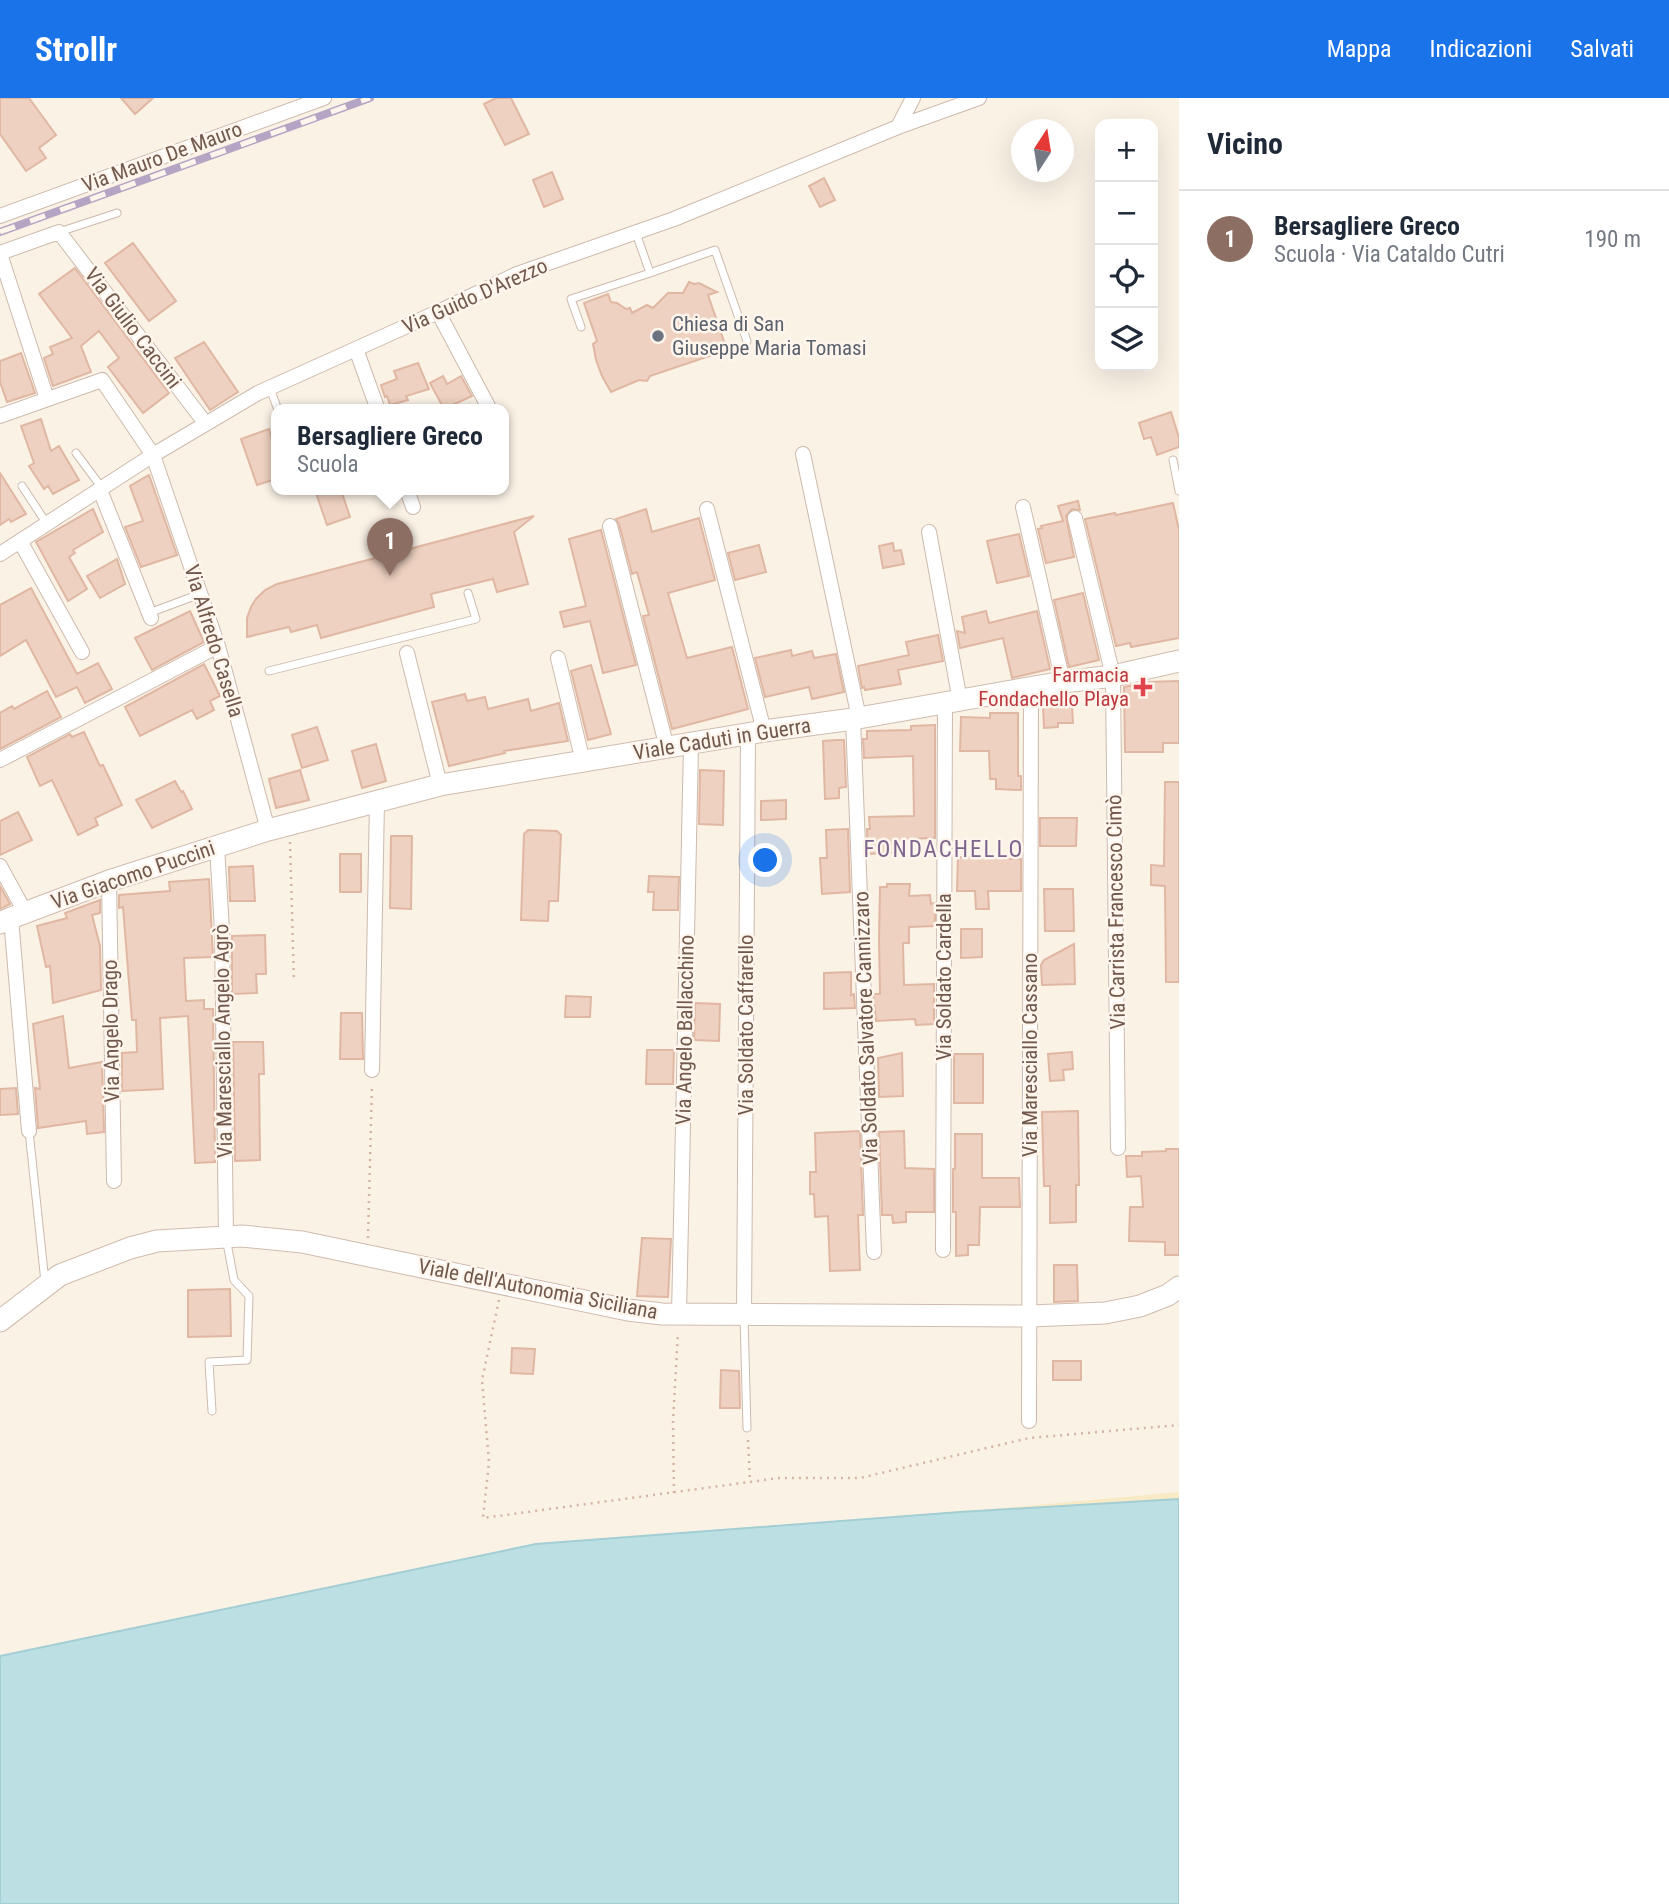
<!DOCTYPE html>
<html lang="it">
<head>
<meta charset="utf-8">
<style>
	:root { --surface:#fff; --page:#f2f2f3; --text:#1f2937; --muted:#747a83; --line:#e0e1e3; --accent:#1a73e8 }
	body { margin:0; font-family:"Roboto Condensed",sans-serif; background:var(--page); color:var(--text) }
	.controls { position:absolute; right:21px; top:21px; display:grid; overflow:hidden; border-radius:14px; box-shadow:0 7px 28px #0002 }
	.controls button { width:63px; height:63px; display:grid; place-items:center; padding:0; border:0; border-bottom:2px solid var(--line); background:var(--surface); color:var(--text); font:35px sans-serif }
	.compass { position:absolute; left:1011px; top:21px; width:63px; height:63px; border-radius:50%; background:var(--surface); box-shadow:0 7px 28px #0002; rotate:12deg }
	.you { position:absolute; left:766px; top:763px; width:24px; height:24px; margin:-18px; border:5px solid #fff; border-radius:50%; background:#1a73e8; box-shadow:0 0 0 10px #1a73e833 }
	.badge { display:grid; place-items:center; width:46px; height:46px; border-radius:50%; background:var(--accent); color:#fff; font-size:23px; font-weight:700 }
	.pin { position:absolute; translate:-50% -58px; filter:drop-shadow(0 2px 4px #0008) }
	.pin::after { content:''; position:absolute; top:37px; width:24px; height:21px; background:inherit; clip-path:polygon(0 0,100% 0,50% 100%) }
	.popup { position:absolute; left:271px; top:306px; width:238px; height:91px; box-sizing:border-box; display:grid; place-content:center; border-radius:14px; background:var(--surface); filter:drop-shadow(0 2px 5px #0005); font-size:23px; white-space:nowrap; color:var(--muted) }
	.popup b { font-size:26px; color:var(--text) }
	.popup::after { content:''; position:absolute; left:50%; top:100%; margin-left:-14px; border:14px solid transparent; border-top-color:var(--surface) }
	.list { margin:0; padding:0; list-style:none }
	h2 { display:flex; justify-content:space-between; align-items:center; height:91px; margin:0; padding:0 28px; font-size:30px }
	h2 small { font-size:23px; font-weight:400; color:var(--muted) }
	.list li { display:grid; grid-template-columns:46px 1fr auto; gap:21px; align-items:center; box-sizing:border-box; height:98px; padding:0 28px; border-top:2px solid var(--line) }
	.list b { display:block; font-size:26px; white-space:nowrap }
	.list p { margin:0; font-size:23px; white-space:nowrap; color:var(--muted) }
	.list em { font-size:23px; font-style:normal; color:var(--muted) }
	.icon { flex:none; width:38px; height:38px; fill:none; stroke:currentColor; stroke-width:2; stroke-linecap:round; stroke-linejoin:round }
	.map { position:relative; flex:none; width:1179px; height:1806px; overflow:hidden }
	header { display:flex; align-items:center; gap:42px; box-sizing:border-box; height:98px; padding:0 35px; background:var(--accent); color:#fff }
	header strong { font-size:33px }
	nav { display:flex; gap:38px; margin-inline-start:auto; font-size:24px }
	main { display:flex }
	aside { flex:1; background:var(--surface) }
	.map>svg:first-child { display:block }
	.sand { fill:#f8eac4 }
	.water { fill:#bcdfe3; stroke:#a3ced4; stroke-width:2 }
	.building { fill:#eed1c0; stroke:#e0b7a2; stroke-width:2 }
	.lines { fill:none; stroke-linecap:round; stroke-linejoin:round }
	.lane-casing { stroke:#ccbaad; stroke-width:9 }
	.street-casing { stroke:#ccbaad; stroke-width:16 }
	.secondary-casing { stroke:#d0bcae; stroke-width:23 }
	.path { stroke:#d3b4a3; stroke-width:2.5; stroke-dasharray:2 5; stroke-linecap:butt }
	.lane { stroke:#fff; stroke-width:7 }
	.street { stroke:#fff; stroke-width:14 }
	.secondary { stroke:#fff; stroke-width:21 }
	.rail-casing { stroke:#b5a5c4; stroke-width:8 }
	.rail { stroke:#fef6ed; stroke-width:5; stroke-dasharray:16; stroke-linecap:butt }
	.worship-dot { fill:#6b7280; stroke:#fef6ed; stroke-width:2.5 }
	.health-dot { fill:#e0444e; stroke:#fef6ed; stroke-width:2.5 }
	.labels { text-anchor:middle; stroke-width:5; stroke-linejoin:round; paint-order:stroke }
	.street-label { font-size:21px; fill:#72594d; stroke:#fef6ed }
	.worship-label { font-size:21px; fill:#5b616d; stroke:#fef6ed; text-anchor:start }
	.health-label { font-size:21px; fill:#be3a42; stroke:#fef6ed; text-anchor:end }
	.neighbourhood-label { font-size:23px; letter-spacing:2px; fill:#7f658e; stroke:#fef6ed }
</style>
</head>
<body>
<header>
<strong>Strollr</strong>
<nav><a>Mappa</a><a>Indicazioni</a><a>Salvati</a></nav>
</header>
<main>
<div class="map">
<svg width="1179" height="1806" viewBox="0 0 1179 1806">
	<rect width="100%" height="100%" fill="#fbf2e6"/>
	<path class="sand" d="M1179 1394V1401L960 1414Z"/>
	<path class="water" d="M1179 1401V1806H0V1558L536 1446 960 1414Z"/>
	<path class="building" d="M0 0H29L56 37 39 50 46 60 26 73 0 36Z
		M121 0H153L135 16Z
		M496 0H511L529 36 505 47 484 6Z
		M552 74 563 101 544 109 533 82Z
		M824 80 835 102 820 109 809 88Z
		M133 145 176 203 149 223 105 165Z
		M75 170 169 295 143 315 108 269 119 260 99 233 81 248 91 274 53 288 44 260 53 256 50 249 72 240 39 196Z
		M689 184 694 186 699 185 717 194 708 197 727 252 650 278 647 283 639 282 611 294 602 278 596 262 593 246 597 243 584 205 608 196 611 204 617 205 626 211 630 210 632 215 647 207 653 210 668 195H683Z
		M204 244 238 294 210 312 175 260Z
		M21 255 35 295 7 304 0 284V263Z
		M418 265 429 291 406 298 408 302 390 307 387 298 385 299 381 287 397 281 394 273Z
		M443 278 447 286 461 278 472 298 444 311 430 285Z
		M1171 314 1179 340V349L1157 357 1151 339 1144 341 1139 325Z
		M41 321 51 353 59 348 79 382 53 396 48 388 44 391 29 368 34 365 21 328Z
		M269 331 276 354V381L257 387 241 341Z
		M0 375 26 416 11 424 9 421 0 427Z
		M149 377 177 457 141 469 125 429 143 423 130 388Z
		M315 392H341L350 419 327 427Z
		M1078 403 1080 412 1072 411 1066 418 1074 459 1046 465 1038 431 1042 430 1041 428 1063 423 1058 408Z
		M1173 405 1179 432V540L1131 549 1130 545 1116 548 1085 421 1115 415 1116 417Z
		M93 411 103 434 73 452 75 455 69 459 87 491 68 503 36 444Z
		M646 411 652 434 699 420 715 482 668 495 687 560 732 549 748 611 672 631 643 518 649 517 637 474 632 476 619 426 616 421Z
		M534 418 514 434 528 486 497 494 493 481 431 496 434 509 321 540 317 527 291 534 289 529 247 539V520L251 509 256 501 265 492 277 486Z
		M601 432 636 567 603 575 590 523 564 529 560 514 586 508 569 441Z
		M1019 436 1029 478 997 485 987 443Z
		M893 445 894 453 901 452 904 466 883 470 879 448Z
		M759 447 766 474 735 482 728 455Z
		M117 461 125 486 100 500 87 478Z
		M31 490 77 576 98 565 112 591 85 605 77 589 56 599 26 542 0 558V507Z
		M1083 495 1099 562 1069 569 1054 502Z
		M190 513 204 544 152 572 135 540Z
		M986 513 989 525 1037 513 1050 571 1012 580 1003 540 960 550 957 533 965 535 962 519Z
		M938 537 943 563 898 572 901 586 865 592 864 589 862 590 858 568 909 557 906 544Z
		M791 552 792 558 812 553 814 560 836 556 844 594 812 601 809 589 765 599 755 560Z
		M204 566 220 598 210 603 214 612 197 621 192 612 140 638 125 609Z
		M591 567 611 636 588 642 571 573Z
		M1179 583V645H1163V654H1125L1124 589 1146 584Z
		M47 593 61 619 0 651V615L12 608 14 611Z
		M465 596 467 603 485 599 488 611 528 601 531 613 559 605 568 643 504 653 505 655 449 668 432 604Z
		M1072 607 1073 625H1058V629L1044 630 1043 608Z
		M990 615H1018V678H1021V692L996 691V681H990L989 653H960L961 619 990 620Z
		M935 627V740L902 741 903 754 868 756 867 731H870L869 719 914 718 913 658 864 660 863 641H867V633L911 632V628Z
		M317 629 328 662 302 670 292 637Z
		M84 634 100 668 103 667 122 707 95 720 98 727 78 737 52 682 40 688 27 659 70 636 72 639Z
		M836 642H844L846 689 839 690V700L825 701 823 643Z
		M376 646 386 683 362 690 352 653Z
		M300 672 309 702 276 710 269 681Z
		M700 672 724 673 723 727 699 726Z
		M175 683 181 694 183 693 192 711 152 730 136 702Z
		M1165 684H1179V884H1166L1165 788 1151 787V767L1164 768Z
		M786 702V721L761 722V703Z
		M18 714 32 742 0 757V723Z
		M1040 720H1077L1076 748H1040Z
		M848 731 850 794 822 796 820 760H827L826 732Z
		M528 732 557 733 561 737 558 803H549L548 823 521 822 524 736Z
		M391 738H412L411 811 390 810Z
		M340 756H361V794H340Z
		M958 759 1021 761V793H988L989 811H976L975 793H957Z
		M253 768 255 803H230L229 769Z
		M649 778 679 779 678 812H653L654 794H648Z
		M209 781 213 859 184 860 186 903 204 902V911H213L215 1064 195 1065 188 918 160 920 163 991 122 993V955L137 954 136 922H132L123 809 119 810V797L170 793 169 784Z
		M887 786H910L909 798 930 797 931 806 935 805V828L909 829V845H903L904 887 934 886V926L916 927 915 921 876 923 873 896H880L879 842 880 789H887Z
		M0 788 10 806 0 811Z
		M1044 791H1073L1074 833H1045Z
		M100 802V815L92 817 100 848 101 892 53 905 50 868 46 869 37 828 67 820 65 815Z
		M961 831H982V859L961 860Z
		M265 837 266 876H256L257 895 232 896V838Z
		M1074 846 1075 886 1042 887 1041 867 1044 862Z
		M851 874V897L854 896 855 910 824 911V875Z
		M566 898 591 899 590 919H565Z
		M695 905 720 906 719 943 694 942Z
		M341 915H362L363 961H340Z
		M63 918 69 970 102 964 104 1034 87 1036 86 1023 38 1030 35 990 40 991 33 926Z
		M233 944H263L264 976H259L260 1062 235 1063Z
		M647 952H674L673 986H646Z
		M1072 954 1073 971 1063 972 1064 982 1050 983 1048 956Z
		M902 955 903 998 879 999 878 960Z
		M954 956H983V1005H954Z
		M16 990 18 1016 0 1017V991Z
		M1078 1013 1079 1087H1076V1124L1050 1125V1088H1044L1042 1014Z
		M860 1033 863 1117H858L860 1172 830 1173 828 1118 815 1119 814 1096H810V1074H816L815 1035Z
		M904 1033 905 1070 934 1071V1114H906V1124L893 1125 892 1117H882L879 1034Z
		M955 1036H982V1080H1019L1020 1109H980L979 1147H968V1157L956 1158V1114H953V1071H955Z
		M1166 1051H1179V1157H1165V1144L1129 1143 1130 1109H1143L1141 1078 1127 1079 1126 1058H1142V1054L1166 1053Z
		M642 1140 671 1141 668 1199 637 1198Z
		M1054 1167H1077L1078 1203 1054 1204Z
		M230 1191 231 1238 188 1239V1192Z
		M512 1250 535 1251 533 1276 511 1275Z
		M1053 1263H1081V1282H1053Z
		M721 1272 739 1273 740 1310H720Z"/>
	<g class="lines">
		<g class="lane-casing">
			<path id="lane" d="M59 134 117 115
				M650 175 715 152 747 243
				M581 229 571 201 650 175 636 135
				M270 290 278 312
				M76 355 102 390
				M1173 362 1179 393
				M22 388 47 426
				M149 515 200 496
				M269 573 476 521 468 495
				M29 1033 45 1184
				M744 1218 747 1330
				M212 1313 209 1264 247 1262 249 1198 234 1182 226 1140"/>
		</g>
		<g class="street-casing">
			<path id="street" d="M898 29 913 0
				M0 118 324 0
				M0 155 59 134 206 326
				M0 156 47 301
				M438 214 490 312
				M356 251 378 312
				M0 318 102 282 153 357 218 548 268 732
				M803 356 859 620
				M100 392 151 520
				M407 392 413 409
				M1023 409 1063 584
				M707 411 764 633
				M1075 420 1113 578 1118 1050
				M610 428 667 650
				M929 434 960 603
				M20 443 82 554
				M0 456 153 357 258 295 438 214 517 176 674 121 898 29 979 0
				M407 555 440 687
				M558 560 583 664
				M853 621 874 1154
				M0 662 218 548
				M217 748 222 832 226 1139
				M0 768 25 814
				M109 783 114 1083
				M11 820 29 1033
				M372 972 377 703
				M943 1152 945 605
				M679 1217 691 647
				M744 1217 748 637
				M1029 1323 1031 591"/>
		</g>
		<g class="secondary-casing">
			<path id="secondary" d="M0 825 11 820 109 783 268 732 440 687 764 633 853 621 1063 584 1113 578 1179 563
				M0 1223 60 1177 130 1150 157 1143 226 1139 242 1138 302 1144 628 1212 662 1216 1030 1218 1105 1215 1140 1208 1168 1197 1179 1189"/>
		</g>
		<path class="path" d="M290 744 294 884
			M368 1140 372 986
			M499 1202 482 1282 489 1364 483 1420 779 1380H860L1029 1340 1179 1327
			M748 1342 750 1384
			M674 1395 673 1323 678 1234"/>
		<use href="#lane" class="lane"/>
		<use href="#street" class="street"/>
		<use href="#secondary" class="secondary"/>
		<g class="rail-casing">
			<path id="rail" d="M0 134 370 0"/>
		</g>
		<use href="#rail" class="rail"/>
	</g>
	<circle class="worship-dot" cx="658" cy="238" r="7"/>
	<path class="health-dot" d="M1139.5 578.5h7v7h7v7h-7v7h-7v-7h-7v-7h7z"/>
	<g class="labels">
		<g class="street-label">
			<text transform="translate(162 59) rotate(-20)" y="7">Via Mauro De Mauro</text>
			<text transform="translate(475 198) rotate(-24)" y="7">Via Guido D'Arezzo</text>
			<text transform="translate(133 230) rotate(53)" y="7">Via Giulio Caccini</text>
			<text transform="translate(214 543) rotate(73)" y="7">Via Alfredo Casella</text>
			<text transform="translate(722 641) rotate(-9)" y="7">Viale Caduti in Guerra</text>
			<text transform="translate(133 777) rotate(-19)" y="7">Via Giacomo Puccini</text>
			<text transform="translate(1116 814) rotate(-91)" y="7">Via Carrista Francesco Cimò</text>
			<text transform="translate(944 879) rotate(-90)" y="7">Via Soldato Cardella</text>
			<text transform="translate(746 927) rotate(-90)" y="7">Via Soldato Caffarello</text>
			<text transform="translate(866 930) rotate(-92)" y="7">Via Soldato Salvatore Cannizzaro</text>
			<text transform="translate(685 932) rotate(-89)" y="7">Via Angelo Ballacchino</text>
			<text transform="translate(111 933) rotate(-91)" y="7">Via Angelo Drago</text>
			<text transform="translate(223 943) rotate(-91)" y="7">Via Maresciallo Angelo Agrò</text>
			<text transform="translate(1030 957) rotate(-90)" y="7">Via Maresciallo Cassano</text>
			<text transform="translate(538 1191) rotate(11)" y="7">Viale dell'Autonomia Siciliana</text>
		</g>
		<g class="worship-label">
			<text x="672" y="233">Chiesa di San<tspan x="672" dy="24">Giuseppe Maria Tomasi</tspan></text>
		</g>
		<g class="health-label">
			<text x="1129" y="584">Farmacia<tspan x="1129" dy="24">Fondachello Playa</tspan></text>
		</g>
		<g class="neighbourhood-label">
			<text x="944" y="759">FONDACHELLO</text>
		</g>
	</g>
</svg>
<div class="controls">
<button>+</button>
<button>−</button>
<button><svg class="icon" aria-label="locate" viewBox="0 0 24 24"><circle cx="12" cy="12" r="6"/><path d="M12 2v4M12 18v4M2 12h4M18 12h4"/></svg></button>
<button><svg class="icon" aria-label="layers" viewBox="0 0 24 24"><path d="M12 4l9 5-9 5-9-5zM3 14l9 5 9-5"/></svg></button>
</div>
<svg class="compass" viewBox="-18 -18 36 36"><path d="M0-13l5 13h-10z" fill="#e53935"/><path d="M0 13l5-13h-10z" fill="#747a83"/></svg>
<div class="you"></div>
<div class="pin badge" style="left:390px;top:478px;background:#8d6e63">1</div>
<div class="popup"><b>Bersagliere Greco</b>Scuola</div>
</div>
<aside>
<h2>Vicino<small></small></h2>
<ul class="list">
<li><span class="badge" style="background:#8d6e63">1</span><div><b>Bersagliere Greco</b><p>Scuola · Via Cataldo Cutri</p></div><em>190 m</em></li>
</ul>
</aside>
</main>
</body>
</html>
